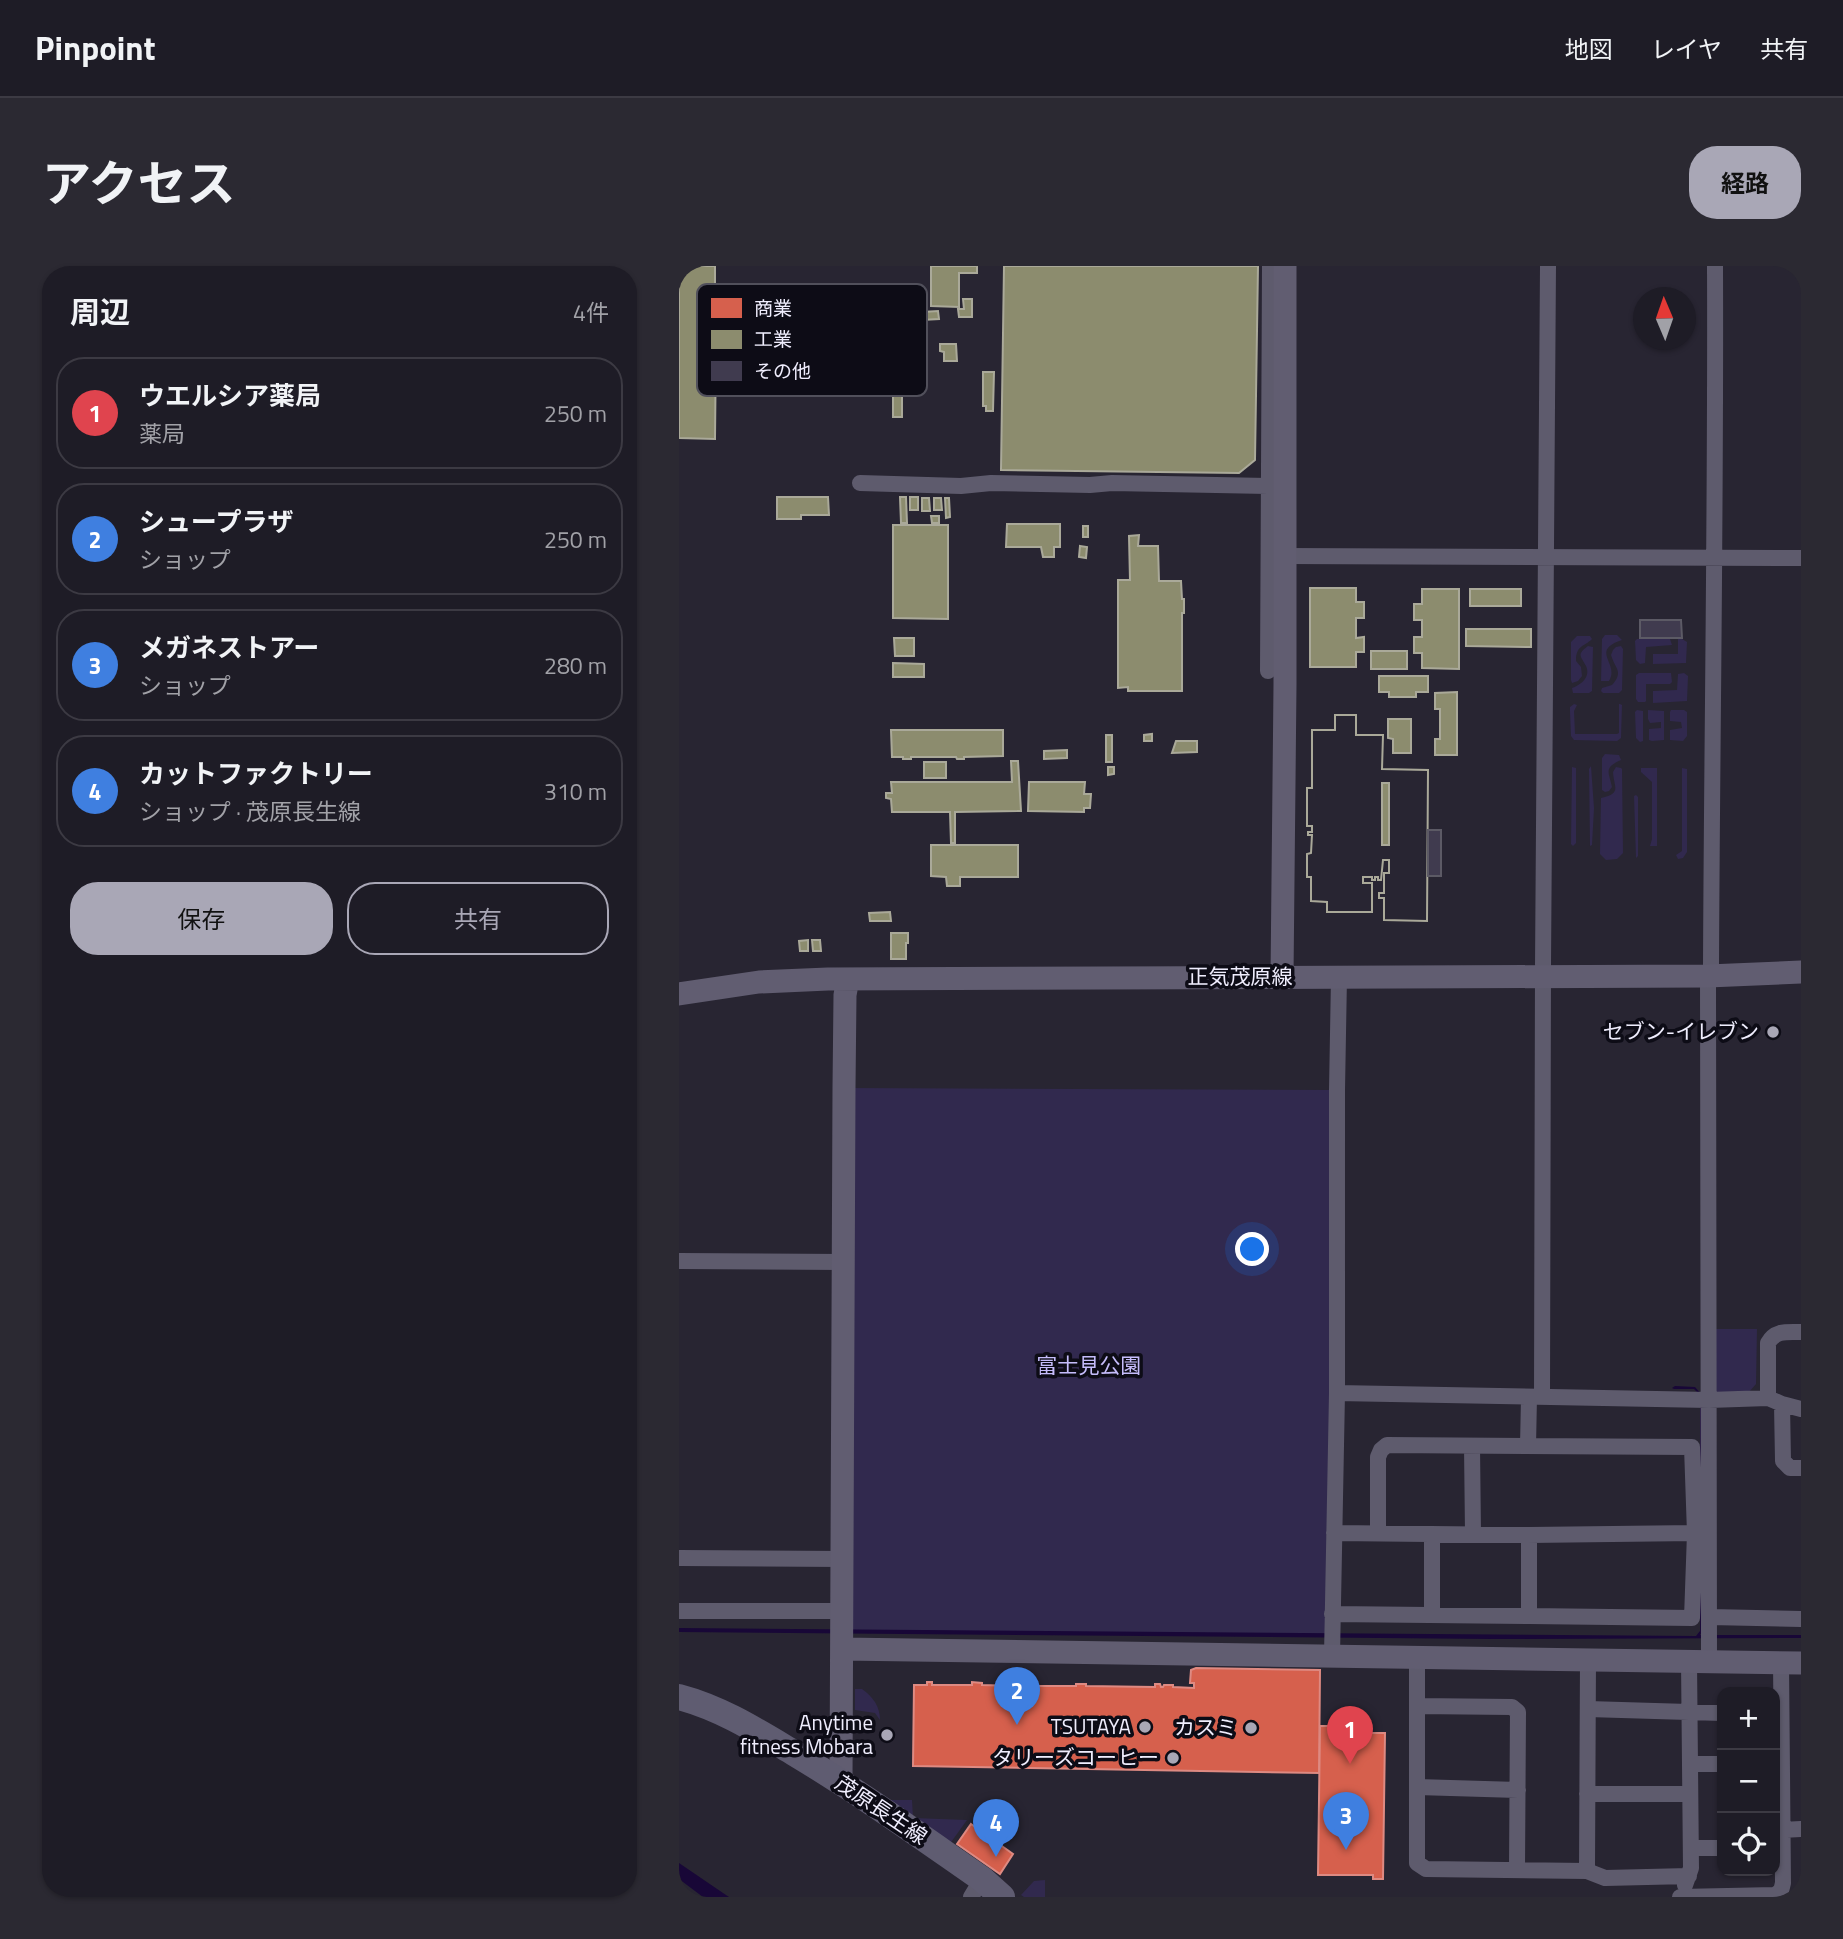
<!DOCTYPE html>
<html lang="ja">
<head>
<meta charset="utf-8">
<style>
	:root { --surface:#1e1c26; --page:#2b2932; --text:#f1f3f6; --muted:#a1a1a7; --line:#3c3a43; --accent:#a9a7b6 }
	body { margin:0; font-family:"Titillium Web","Noto Sans JP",sans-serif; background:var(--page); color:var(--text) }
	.controls { position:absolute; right:21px; bottom:21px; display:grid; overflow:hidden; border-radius:14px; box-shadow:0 2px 5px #0004 }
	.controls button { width:63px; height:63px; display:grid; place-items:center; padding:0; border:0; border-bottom:2px solid var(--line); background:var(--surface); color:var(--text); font:35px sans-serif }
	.compass { position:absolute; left:954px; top:21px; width:63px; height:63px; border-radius:50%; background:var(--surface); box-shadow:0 2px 5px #0004; rotate:358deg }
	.you { position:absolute; left:574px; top:984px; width:24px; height:24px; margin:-18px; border:5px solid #fff; border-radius:50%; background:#1a73e8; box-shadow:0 0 0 10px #1a73e833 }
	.badge { display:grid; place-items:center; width:46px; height:46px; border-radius:50%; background:var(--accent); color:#fff; font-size:23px; font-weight:700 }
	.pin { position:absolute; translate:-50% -58px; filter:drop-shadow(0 2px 4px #0008) }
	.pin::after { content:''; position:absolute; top:37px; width:24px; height:21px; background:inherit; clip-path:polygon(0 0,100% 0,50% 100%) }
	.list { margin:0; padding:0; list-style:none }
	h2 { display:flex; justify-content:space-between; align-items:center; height:91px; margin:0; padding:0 28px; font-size:30px }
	h2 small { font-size:23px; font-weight:400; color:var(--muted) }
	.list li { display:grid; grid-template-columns:46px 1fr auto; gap:21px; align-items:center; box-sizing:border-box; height:112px; margin:0 14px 14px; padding:0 14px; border:2px solid var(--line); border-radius:28px }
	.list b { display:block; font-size:26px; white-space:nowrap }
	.list p { margin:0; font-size:23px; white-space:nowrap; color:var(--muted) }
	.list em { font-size:23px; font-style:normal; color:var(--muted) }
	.actions { display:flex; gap:14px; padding:21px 28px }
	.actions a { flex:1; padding:16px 0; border:2px solid var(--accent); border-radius:28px; text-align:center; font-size:24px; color:var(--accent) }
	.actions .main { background:var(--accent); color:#111 }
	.icon { flex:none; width:38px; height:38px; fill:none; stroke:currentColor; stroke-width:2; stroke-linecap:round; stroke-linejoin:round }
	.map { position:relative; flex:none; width:1122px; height:1631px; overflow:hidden; border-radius:28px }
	header { display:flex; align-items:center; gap:42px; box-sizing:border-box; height:98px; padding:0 35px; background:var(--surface); border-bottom:2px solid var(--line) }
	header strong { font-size:33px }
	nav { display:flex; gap:38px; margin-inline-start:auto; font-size:24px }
	.intro { display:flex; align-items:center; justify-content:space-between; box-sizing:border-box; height:168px; padding:0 42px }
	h1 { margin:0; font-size:49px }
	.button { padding:18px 32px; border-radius:28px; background:var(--accent); color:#111; font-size:24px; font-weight:700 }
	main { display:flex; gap:42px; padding:0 42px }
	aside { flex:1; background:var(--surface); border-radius:28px; box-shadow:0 2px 5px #0004 }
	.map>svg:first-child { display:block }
	.green { fill:#31294e }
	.water { fill:#180737 }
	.shops { fill:#d6604d; stroke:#de8a82; stroke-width:2 }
	.industry { fill:#8c8c6e; stroke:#aaa999; stroke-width:2; fill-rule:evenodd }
	.building { fill:#403b4f; stroke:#5c5a65; stroke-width:2 }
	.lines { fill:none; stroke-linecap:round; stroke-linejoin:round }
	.street { stroke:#5e5b6d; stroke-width:16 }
	.secondary { stroke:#615d71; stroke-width:23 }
	.primary { stroke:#5f5c71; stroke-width:26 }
	.poi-dot { fill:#a9a7b6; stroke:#0d0c16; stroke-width:2.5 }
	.labels { text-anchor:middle; stroke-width:7; stroke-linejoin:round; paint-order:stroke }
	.street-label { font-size:21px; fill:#efedfd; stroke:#0d0c16 }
	.poi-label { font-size:21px; fill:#efedfd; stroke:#0d0c16; text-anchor:end }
	.park-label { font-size:21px; fill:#c5bcfa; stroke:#0d0c16 }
	.key { fill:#0d0c16; stroke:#51505b; stroke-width:2 }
	.key-label { font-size:19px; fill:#efedfd }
</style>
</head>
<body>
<header>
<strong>Pinpoint</strong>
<nav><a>地図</a><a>レイヤ</a><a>共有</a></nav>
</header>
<div class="intro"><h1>アクセス</h1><a class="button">経路</a></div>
<main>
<aside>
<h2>周辺<small>4件</small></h2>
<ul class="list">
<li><span class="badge" style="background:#e0444e">1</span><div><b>ウエルシア薬局</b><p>薬局</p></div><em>250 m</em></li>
<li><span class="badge" style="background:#3f7fe0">2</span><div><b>シュープラザ</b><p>ショップ</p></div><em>250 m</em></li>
<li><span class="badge" style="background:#3f7fe0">3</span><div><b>メガネストアー</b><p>ショップ</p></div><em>280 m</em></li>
<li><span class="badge" style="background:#3f7fe0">4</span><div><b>カットファクトリー</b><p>ショップ · 茂原長生線</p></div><em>310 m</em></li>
</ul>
<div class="actions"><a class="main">保存</a><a>共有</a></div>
</aside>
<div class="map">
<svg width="1122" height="1631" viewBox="0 0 1122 1631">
	<rect width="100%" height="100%" fill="#282532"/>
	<path class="green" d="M926 369H938L943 374C910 385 941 397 930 415H922L923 373Z
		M898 370H911L913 373C905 381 897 379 897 395L902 401 903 410 899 415 893 417 892 414V376Z
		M958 373H991L993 379 967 381 966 397 961 398 957 394 956 375Z
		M999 373H1003L1008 376 1007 397 974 398V388H999Z
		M909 380 914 381 913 425 910 427H894L893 422C902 419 912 411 907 400 902 390 897 389 909 380Z
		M937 381 942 380 944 383 943 424 940 427H924L922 425 923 422 933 419C945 405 936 403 932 389L934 384Z
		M960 407H992L993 416 991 418H967V435L966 436H959L957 433V409Z
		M1005 407 1009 410 1008 435 974 437V425L998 424 999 408Z
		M895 438 898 439 895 445 896 468H938L940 467V438H941L943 439 942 472 938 475 895 474 892 470 891 445V441Z
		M958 444 964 445V475L961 476 957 472 956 446Z
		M969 444 985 445V474L973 475 970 474V463L982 462V456L971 457 969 453Z
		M992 444H1005L1008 446V470L1004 475 991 474V464L1003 462 1002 456 991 455V446Z
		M926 488 940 489 942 494C924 502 930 506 933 521L930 525 926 526 923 524V492Z
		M912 500 915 542 913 579 911 580 910 503Z
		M893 501 897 502V577L894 580 892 578Z
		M937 501 942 502 943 503 944 587 938 593 927 594 921 588 922 532C943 527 935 522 934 506Z
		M962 502H978V580H971L973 573V516L962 506Z
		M1003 502 1008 503V586L1004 592 999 593 997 589 1003 585Z
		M957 529 959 531V590L957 592 955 530Z
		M165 822 658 824 654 1368 163 1364Z
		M1034 1063H1078L1077 1118 1070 1126H1034Z
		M176 1423H183C194 1431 201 1440 201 1454L196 1447 176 1444Z
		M206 1534H233L234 1552 288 1554 270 1579Z
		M366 1614V1631H345L342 1629 355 1615Z"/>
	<path class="water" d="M996 1120 1016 1121 1023 1129V1366L1021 1369H1122V1372L812 1373 0 1366V1362L1017 1370 1021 1365V1140L1019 1127 1015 1123H995L993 1122Z
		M0 1597 44 1627 50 1631H24L0 1613Z"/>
	<path class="shops" d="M517 1402 641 1404 640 1507 234 1500 235 1419H248V1416H253V1419H293V1416L303 1417V1419L339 1420 340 1417H348L349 1420H397V1418H407V1420L476 1421V1418H481L482 1421H484L485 1419H494V1421L515 1422V1417H511L512 1404Z
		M641 1460H681V1467H706L704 1613H694V1609H639Z
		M292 1558 334 1588 321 1608 278 1578Z"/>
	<path class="industry" d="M0 0H36V33H60V36L65 37V38H49V76H37L36 173 0 172Z
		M252 0H298V7H280V41L252 40Z
		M325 0H579L576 194 560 207 322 204Z
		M284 33H293V51H280L279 43H285Z
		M259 45 260 53 243 54V46Z
		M261 78H277L278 95H265V86L261 85Z
		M214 100H223V151H214Z
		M304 106H315L314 145H307V140H304Z
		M98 231H149L150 249H122V253H98Z
		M221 231H227L228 257H222Z
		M231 231H239V244H231Z
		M243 232H250L251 245H243Z
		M255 232H262L263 244H255Z
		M266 232H270L271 251 267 252Z
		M252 250H260V257H253Z
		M328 258H381V281H375V291H364L362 281H327Z
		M214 259H269V353L214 352Z
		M404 260H409V271H404Z
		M460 269 459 280H479L480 315H502L503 333H505V347H503V425H449V421L439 422V314H451L450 270Z
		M401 280 408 281 407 292 400 291Z
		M631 322H677V336H685V352H677V372L685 371V386H677V401H631Z
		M743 323H780V403L743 402V387H735V371H743V354H735V338H743Z
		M791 323H842V340H791Z
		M787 363H852V381L787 380Z
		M215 372H235V390H216Z
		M692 385H728V403H692Z
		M214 397 245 398V411H214Z
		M700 410H749V426H737V431H710V426H700Z
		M778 426V489H756V473H761V443H756V427Z
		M656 449H677V469H704L703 503 749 504 748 655 705 654V632H700V627H705V607H710V594H704L702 614H699V611H696V614H693V611H684V617H693V646H648V636L632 635V611H628V588L632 587 633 569H629V566H633V560H628V522H633V464H656ZM703 517H710V579H703Z
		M656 449H677V469H704L703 503 749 504 748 655 705 654V632H700V627H705V607H710V594H704L702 614H699V611H696V614H693V611H684V617H693V646H648V636L632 635V611H628V588L632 587 633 569H629V566H633V560H628V522H633V464H656Z
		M709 453H732V487H714V473L709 472Z
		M212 464H324V490L285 491V493H278L277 491H232V493H224V491H213Z
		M473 468V475H465V469Z
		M427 469H433V496H427Z
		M497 475H518V486L493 487Z
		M388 484V492L365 493V485Z
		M332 495H339L342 545 276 546V577H272L271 546H213L212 533 207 532V527H213L212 516H333Z
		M245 496H267V512H245Z
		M429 501H435V508L429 509Z
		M350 516H406L405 528H412L411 542H405V546L349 545Z
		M252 579H339V611H281V620H268L267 611 252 610Z
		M211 646 212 655H191L190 647Z
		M212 667H229V677H227V693H212Z
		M129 674V685H121L120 675Z
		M133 674H141L142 685H134Z"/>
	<path class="building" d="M961 354H1002L1003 372H961Z
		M749 564H762V610H749Z"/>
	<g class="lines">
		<path class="street" d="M181 217 282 220 312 217 411 219 433 217 589 220
			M606 290 1122 292
			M589 405 591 0
			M0 995 165 996
			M658 1127 1030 1134 1089 1132 1103 1138 1122 1143
			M863 1131 864 700 869 0
			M1089 1132V1077C1096 1064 1108 1066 1122 1066
			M1103 1138 1104 1195 1111 1202H1122
			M793 1180 794 1268
			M849 1180 850 1131
			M655 1267 850 1269 1016 1267
			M699 1267V1191L702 1184 708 1179 1013 1181 1016 1267 1013 1352 850 1350
			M0 1292 164 1293
			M0 1345H163
			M653 1348 850 1350V1269
			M753 1348V1268
			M1031 1351 1122 1353
			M653 1390 658 1127V824L660 711
			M738 1391V1597L747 1603 908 1605 926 1612 1010 1610
			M1030 1395 1029 710 1032 700C1033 467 1037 233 1036 0
			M738 1440 833 1441 839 1446 838 1604
			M909 1443 1043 1447
			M1011 1498H1043
			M738 1521 839 1524
			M908 1528H1011
			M1103 1564 1122 1563
			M1012 1582H1043
			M908 1605 909 1394
			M1006 1619 1012 1602 1010 1395
			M292 1631 303 1613
			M1001 1631 1096 1629 1102 1625 1104 1617 1102 1396"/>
		<path class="secondary" d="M603 711 606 419V0
			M0 728 80 716 149 713 1029 710 1122 706
			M163 1383 1122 1397
			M162 1516 165 822 166 729 169 713"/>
		<path class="primary" d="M0 1431C42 1442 78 1465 115 1487 180 1526 241 1570 303 1613L323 1631"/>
	</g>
	<g class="poi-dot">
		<circle cx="1094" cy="766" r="7"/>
		<circle cx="466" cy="1461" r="7"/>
		<circle cx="572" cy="1462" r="7"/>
		<circle cx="208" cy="1469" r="7"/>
		<circle cx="494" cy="1492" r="7"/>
	</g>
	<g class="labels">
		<g class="street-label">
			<text x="561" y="718">正気茂原線</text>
			<text transform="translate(202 1544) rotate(34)" y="7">茂原長生線</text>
		</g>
		<g class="poi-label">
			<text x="1080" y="773">セブン-イレブン</text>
			<text x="194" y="1464">Anytime<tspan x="194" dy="24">fitness Mobara</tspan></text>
			<text x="452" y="1468">TSUTAYA</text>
			<text x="558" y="1469">カスミ</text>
			<text x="480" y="1499">タリーズコーヒー</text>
		</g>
		<g class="park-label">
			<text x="410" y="1107">富士見公園</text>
		</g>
	</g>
	<rect x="18" y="18" width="230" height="112" rx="10" class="key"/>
	<rect x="32" y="32" width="31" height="20" fill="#d6604d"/>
	<rect x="32" y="64" width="31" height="19" fill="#8c8c6e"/>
	<rect x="32" y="95" width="31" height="20" fill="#403b4f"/>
	<g class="key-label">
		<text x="75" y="49">商業</text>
		<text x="75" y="80">工業</text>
		<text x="75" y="112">その他</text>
	</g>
</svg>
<div class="controls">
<button>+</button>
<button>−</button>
<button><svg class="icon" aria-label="locate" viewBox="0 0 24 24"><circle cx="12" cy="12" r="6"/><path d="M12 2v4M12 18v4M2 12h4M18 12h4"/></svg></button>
</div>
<svg class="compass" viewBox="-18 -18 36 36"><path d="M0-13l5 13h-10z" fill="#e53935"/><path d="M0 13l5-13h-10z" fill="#a1a1a7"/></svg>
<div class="you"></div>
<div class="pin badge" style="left:671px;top:1498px;background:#e0444e">1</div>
<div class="pin badge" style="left:338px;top:1459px;background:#3f7fe0">2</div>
<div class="pin badge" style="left:667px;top:1584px;background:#3f7fe0">3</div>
<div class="pin badge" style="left:317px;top:1591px;background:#3f7fe0">4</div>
</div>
</main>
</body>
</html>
